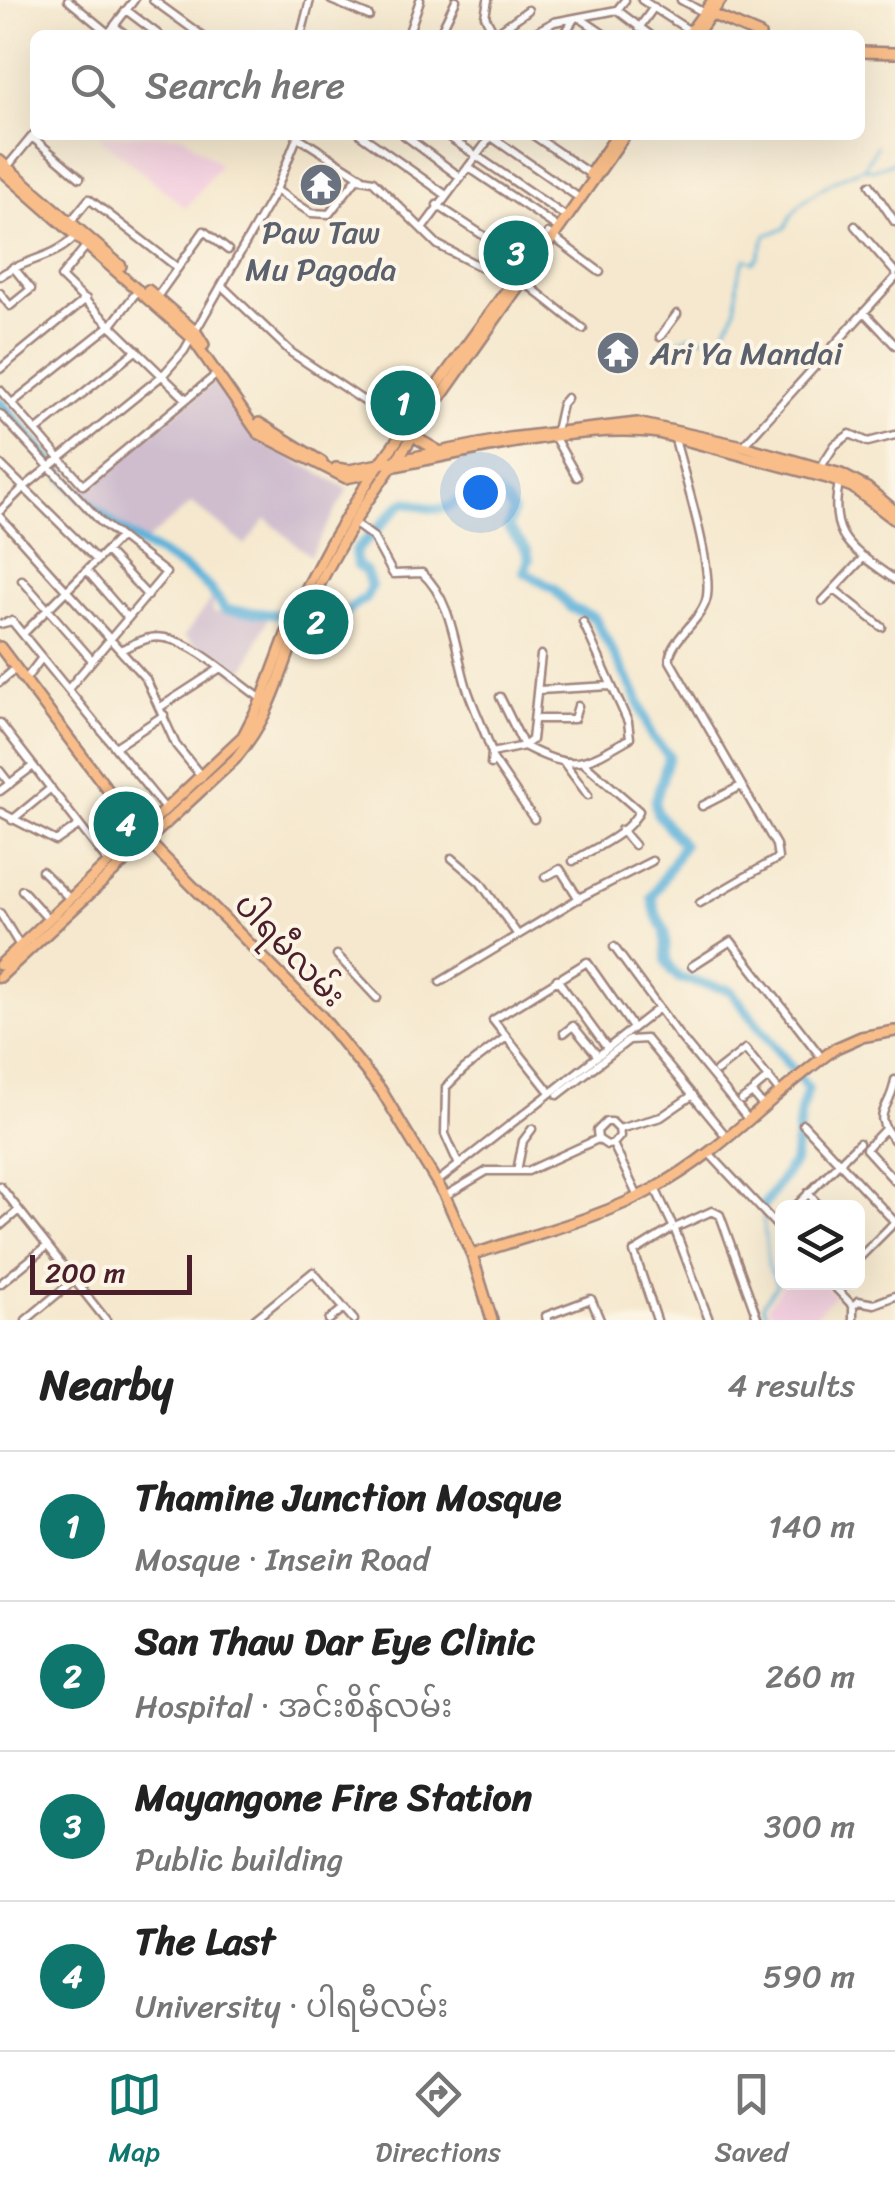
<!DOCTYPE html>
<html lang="en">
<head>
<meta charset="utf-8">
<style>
	:root { --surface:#fff; --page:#f2f2f2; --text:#222; --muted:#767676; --line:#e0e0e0; --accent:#0f766e }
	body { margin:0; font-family:Sriracha,"Noto Sans Myanmar",sans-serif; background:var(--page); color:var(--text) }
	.controls { position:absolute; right:30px; bottom:30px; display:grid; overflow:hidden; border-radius:15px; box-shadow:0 10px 40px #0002 }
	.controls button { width:90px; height:90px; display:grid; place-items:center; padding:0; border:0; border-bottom:2px solid var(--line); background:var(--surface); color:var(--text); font:50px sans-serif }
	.scale { position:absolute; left:30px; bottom:25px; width:162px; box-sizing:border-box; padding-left:10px; border:5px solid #4a1f2b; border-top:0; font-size:28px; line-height:35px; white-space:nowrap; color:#4a1f2b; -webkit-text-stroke:8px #fcf5e5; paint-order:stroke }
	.you { position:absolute; left:480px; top:492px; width:35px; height:35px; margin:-25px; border:8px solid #fff; border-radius:50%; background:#1a73e8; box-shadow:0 0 0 15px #1a73e833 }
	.badge { display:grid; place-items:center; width:65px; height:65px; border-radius:50%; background:var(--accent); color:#fff; font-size:32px; font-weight:700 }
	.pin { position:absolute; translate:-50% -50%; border:5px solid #fff; box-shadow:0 2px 10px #0006 }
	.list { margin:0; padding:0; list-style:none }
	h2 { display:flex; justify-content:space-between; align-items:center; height:130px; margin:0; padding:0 40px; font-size:42px }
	h2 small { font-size:32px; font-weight:400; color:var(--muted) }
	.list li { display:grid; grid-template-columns:65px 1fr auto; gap:30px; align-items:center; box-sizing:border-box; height:150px; padding:0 40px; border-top:2px solid var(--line) }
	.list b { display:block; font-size:38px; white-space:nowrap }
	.list p { margin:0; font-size:32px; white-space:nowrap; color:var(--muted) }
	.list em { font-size:32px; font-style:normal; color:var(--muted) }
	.icon { flex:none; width:55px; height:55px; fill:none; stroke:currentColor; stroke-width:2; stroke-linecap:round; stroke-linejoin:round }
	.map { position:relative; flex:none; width:895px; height:1320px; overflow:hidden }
	.search { position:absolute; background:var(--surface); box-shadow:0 10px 40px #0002; left:30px; right:30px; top:30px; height:110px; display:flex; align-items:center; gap:25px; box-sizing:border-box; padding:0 35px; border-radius:15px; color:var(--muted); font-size:38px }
	.sheet { height:730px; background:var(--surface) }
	nav { display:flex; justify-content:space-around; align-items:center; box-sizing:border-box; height:140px; border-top:2px solid var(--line); background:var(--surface); font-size:28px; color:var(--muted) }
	nav a { display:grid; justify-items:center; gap:5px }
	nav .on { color:var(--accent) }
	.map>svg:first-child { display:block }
	.built { fill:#f3cfdf }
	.industrial { fill:#cfbdce }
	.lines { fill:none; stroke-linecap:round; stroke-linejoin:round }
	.stream { stroke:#5eb2da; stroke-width:2.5 }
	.river { stroke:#5eb2da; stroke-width:10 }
	.minor-casing { stroke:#a0847c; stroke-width:11 }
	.major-casing { stroke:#a0847c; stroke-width:14 }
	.minor { stroke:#fff; stroke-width:6 }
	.major { stroke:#f8bd89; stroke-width:9 }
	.labels { text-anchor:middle; stroke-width:8; stroke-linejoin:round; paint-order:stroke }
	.worship-label { font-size:32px; fill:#5b616d; stroke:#fcf5e5 }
	.street-label { font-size:32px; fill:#4a1f2b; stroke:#fcf5e5 }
</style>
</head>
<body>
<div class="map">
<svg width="895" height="1320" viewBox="0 0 895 1320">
	<rect width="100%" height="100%" fill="#fcf5e5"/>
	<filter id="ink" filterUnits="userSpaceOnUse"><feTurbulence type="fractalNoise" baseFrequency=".01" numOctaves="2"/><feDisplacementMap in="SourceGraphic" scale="20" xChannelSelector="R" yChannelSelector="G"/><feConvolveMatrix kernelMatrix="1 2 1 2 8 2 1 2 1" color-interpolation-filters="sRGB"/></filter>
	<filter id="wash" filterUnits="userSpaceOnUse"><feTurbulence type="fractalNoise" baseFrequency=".0048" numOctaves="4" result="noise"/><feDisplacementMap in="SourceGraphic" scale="40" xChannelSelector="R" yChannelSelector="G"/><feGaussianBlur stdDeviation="2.25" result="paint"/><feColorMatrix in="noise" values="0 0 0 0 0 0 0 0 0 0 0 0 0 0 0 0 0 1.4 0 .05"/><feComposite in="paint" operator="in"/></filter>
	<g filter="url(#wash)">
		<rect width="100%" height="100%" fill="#f5e8ce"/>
		<path class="built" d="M103 135H182L220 165 186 208 100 138Z
			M782 1274V1282L824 1283 835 1295 811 1320H779L767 1306 780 1289Z"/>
		<path class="industrial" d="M215 380 253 437 348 489 310 556 266 519 245 545 192 503 145 542 118 524 81 490Z
			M214 596 213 612 268 618 240 680 184 636Z"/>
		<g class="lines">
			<path class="stream" d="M864 168 872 170 895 162
				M671 345 690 335 702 338 720 335C749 304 728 283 746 258L753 262 758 257 766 235C796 225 779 232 794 212 807 194 844 174 864 168L877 146
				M763 1214 768 1266 777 1285 763 1304 765 1311 776 1320"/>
			<path class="river" d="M0 402C37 444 72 492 116 527 154 556 200 565 225 610L281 615 316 631 325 633 335 630C341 616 351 605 365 599L371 586 366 572 357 565 355 552 400 505 406 502C416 504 428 509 438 509 467 509 475 460 513 511L508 528 527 551 529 559 524 572 554 589 571 608 594 617 636 695 652 737 669 756 655 802 657 813 683 845 652 897 656 914 665 931 666 960 672 971 679 978 730 990 808 1089 801 1111 794 1162 763 1206"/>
		</g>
	</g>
	<g filter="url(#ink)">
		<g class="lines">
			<g class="minor-casing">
				<path id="minor" d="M68 0 108 33
					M153 0 201 35
					M331 0 369 16
					M488 0 485 16 495 35
					M642 0 690 31
					M681 0 706 14
					M126 10 159 35
					M617 10 650 35
					M580 18 605 35
					M114 26 126 35
					M639 28 654 7
					M108 34 134 0
					M495 34 528 10
					M301 35 310 0
					M408 35 420 0
					M439 35 456 0
					M530 35 554 22 617 10 625 0
					M564 35 574 19
					M361 135 446 195
					M404 135 460 177
					M446 135 562 214
					M533 135 590 174
					M490 136 575 195
					M32 137 80 178
					M298 137 361 177
					M7 167 35 133
					M468 167 554 225
					M870 185 895 222
					M276 190 311 213 329 214 357 178 373 181 438 245 512 283
					M437 205 528 265
					M71 221 89 199 178 268
					M855 226 895 272
					M422 229 492 135
					M548 233 600 272
					M87 245 61 277 186 399
					M0 276C23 259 57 258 75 236
					M523 281 583 329
					M222 286 292 353 406 429
					M0 293 10 306 31 289 13 267
					M157 297 204 231 228 250
					M864 312 895 345
					M660 337 677 314
					M0 369 86 299
					M0 390 83 485 217 374
					M12 403 112 324 139 289
					M0 414 101 522 166 573 69 688
					M37 430 137 350
					M556 431 562 404 567 398
					M674 435C683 472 712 561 707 596 704 620 667 641 670 661L776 845 778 858 700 903
					M555 438 577 477
					M743 446 895 278
					M0 464 97 560
					M820 468 835 445 850 434 868 442 895 435
					M840 478C826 538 851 548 895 580
					M0 511 23 488 163 375 184 351 276 190 298 135
					M0 517 146 679 176 745 202 777
					M354 523 373 537 393 574 422 573C452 600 455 648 466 685 473 708 485 730 492 753L491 764
					M106 551 148 596
					M87 571 127 617
					M22 580 92 660
					M835 590 882 627
					M823 601 864 557
					M0 624 12 621 166 810
					M23 634 120 537
					M120 650C130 646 140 640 150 638 184 630 234 681 262 699
					M25 680 41 659
					M0 682 16 668
					M539 690 610 686
					M500 697 524 746C574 772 584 765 630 738L628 722 583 622
					M162 706 219 669
					M536 719H574L578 706
					M0 723 108 862
					M115 747 164 715
					M492 753 524 746 532 740 541 655
					M493 759 534 819
					M565 764 588 795
					M0 771 10 784
					M0 791 33 766
					M702 806 741 786
					M0 812 56 841 79 825
					M12 820 51 788
					M621 830 634 845
					M452 858 480 882 518 935
					M573 861C594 848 629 834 639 811L584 763
					M42 871 70 899
					M545 877 560 869 579 899
					M22 890 48 919
					M0 913 20 946
					M614 947 678 1034 748 1119
					M337 955 377 998
					M692 966 731 941 822 1058
					M557 979 607 1048
					M440 982 581 897 652 861
					M564 1033 573 1026 597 1055
					M717 1071 745 1049 780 1092
					M895 1080C890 1113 869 1111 895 1141
					M755 1089 769 1077
					M549 1091 493 1020 587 962 633 1028
					M558 1095 629 1040 646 1039 726 1136
					M742 1100 752 1093 763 1106
					M803 1124 895 1222 858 1259
					M619 1129 661 1117 693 1095
					M885 1129 866 1149 895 1181
					M613 1144 638 1197
					M708 1152 782 1231
					M459 1165 445 1134 446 1087 464 1069 505 1038
					M517 1171 523 1141 532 1129
					M437 1182 659 1008
					M0 1186 106 1320
					M655 1188 672 1224
					M808 1193 821 1208
					M445 1196 487 1171H528L598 1139 607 1145 613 1144 620 1136 619 1129 612 1122H606L597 1131 598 1139
					M794 1208 859 1143
					M0 1226 19 1210
					M677 1227 712 1211 720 1215 758 1320
					M675 1230 709 1320
					M830 1282 853 1306V1320
					M0 1284 47 1246
					M853 1306 858 1301 874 1304 895 1296
					M26 1320 74 1280
					M254 1320 313 1272 354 1320
					M329 1320 344 1308
					M547 1320 546 1316 591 1299 600 1320
					M657 1320 634 1252 671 1229"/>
			</g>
			<g class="major-casing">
				<path id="major" d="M711 14 760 35
					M688 35 713 0
					M696 35 721 0
					M860 52 895 53
					M0 161 121 266
					M0 169 192 338 258 433 346 478 375 472
					M590 174 617 135
					M148 290 196 332 204 345
					M259 423 322 462
					M415 431 418 439 437 450
					M390 467C468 452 581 423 658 433L827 478 852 487 895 520
					M336 468 349 470 509 438 637 423 743 446 841 474 867 488 895 511
					M0 647 141 834 322 1017 381 1090 445 1196 472 1255 492 1320
					M0 965 243 736 262 699 296 608 330 544 374 472 541 243
					M0 977 235 759C273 713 277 680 299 627 318 584 341 543 366 503L625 135
					M472 1255C532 1234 597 1220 653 1189 721 1153 774 1092 836 1048L861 1037 895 1031"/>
			</g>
			<use href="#minor" class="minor"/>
			<use href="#major" class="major"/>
		</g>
	</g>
	<defs>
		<g id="temple-disc" transform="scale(2.25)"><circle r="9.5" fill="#6b7280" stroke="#fcf5e5"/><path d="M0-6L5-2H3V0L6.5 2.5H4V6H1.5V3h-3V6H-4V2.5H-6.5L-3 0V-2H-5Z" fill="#fff"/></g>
	</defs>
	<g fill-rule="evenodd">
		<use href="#temple-disc" x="321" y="185"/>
		<use href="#temple-disc" x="618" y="353"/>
	</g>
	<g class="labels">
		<g class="worship-label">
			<text x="321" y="243">Paw Taw<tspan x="321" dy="37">Mu Pagoda</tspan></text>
			<text x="650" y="364" text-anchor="start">Ari Ya Mandai</text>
		</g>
		<g class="street-label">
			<text transform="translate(290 950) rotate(46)" y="11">ပါရမီလမ်း</text>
		</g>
	</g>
</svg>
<div class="controls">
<button><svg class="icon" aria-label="layers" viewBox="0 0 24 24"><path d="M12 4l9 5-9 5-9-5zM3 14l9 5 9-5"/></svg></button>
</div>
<div class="scale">200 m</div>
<div class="you"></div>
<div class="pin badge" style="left:403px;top:403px">1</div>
<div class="pin badge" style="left:316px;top:622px">2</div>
<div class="pin badge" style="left:516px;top:253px">3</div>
<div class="pin badge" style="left:126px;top:824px">4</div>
<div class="search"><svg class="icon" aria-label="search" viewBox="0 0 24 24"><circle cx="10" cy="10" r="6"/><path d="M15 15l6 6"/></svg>Search here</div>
</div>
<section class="sheet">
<h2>Nearby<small>4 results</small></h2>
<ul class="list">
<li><span class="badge">1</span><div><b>Thamine Junction Mosque</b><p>Mosque · Insein Road</p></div><em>140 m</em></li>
<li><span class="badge">2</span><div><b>San Thaw Dar Eye Clinic</b><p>Hospital · အင်းစိန်လမ်း</p></div><em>260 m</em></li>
<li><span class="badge">3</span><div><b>Mayangone Fire Station</b><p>Public building</p></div><em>300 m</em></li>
<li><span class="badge">4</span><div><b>The Last</b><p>University · ပါရမီလမ်း</p></div><em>590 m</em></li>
</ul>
</section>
<nav>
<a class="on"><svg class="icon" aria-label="map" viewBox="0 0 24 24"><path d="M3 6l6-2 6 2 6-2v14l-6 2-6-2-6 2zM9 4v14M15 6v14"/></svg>Map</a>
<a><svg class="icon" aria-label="directions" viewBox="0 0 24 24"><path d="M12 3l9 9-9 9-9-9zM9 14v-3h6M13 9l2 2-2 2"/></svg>Directions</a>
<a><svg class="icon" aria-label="saved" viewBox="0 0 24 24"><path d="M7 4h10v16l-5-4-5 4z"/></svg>Saved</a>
</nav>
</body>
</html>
